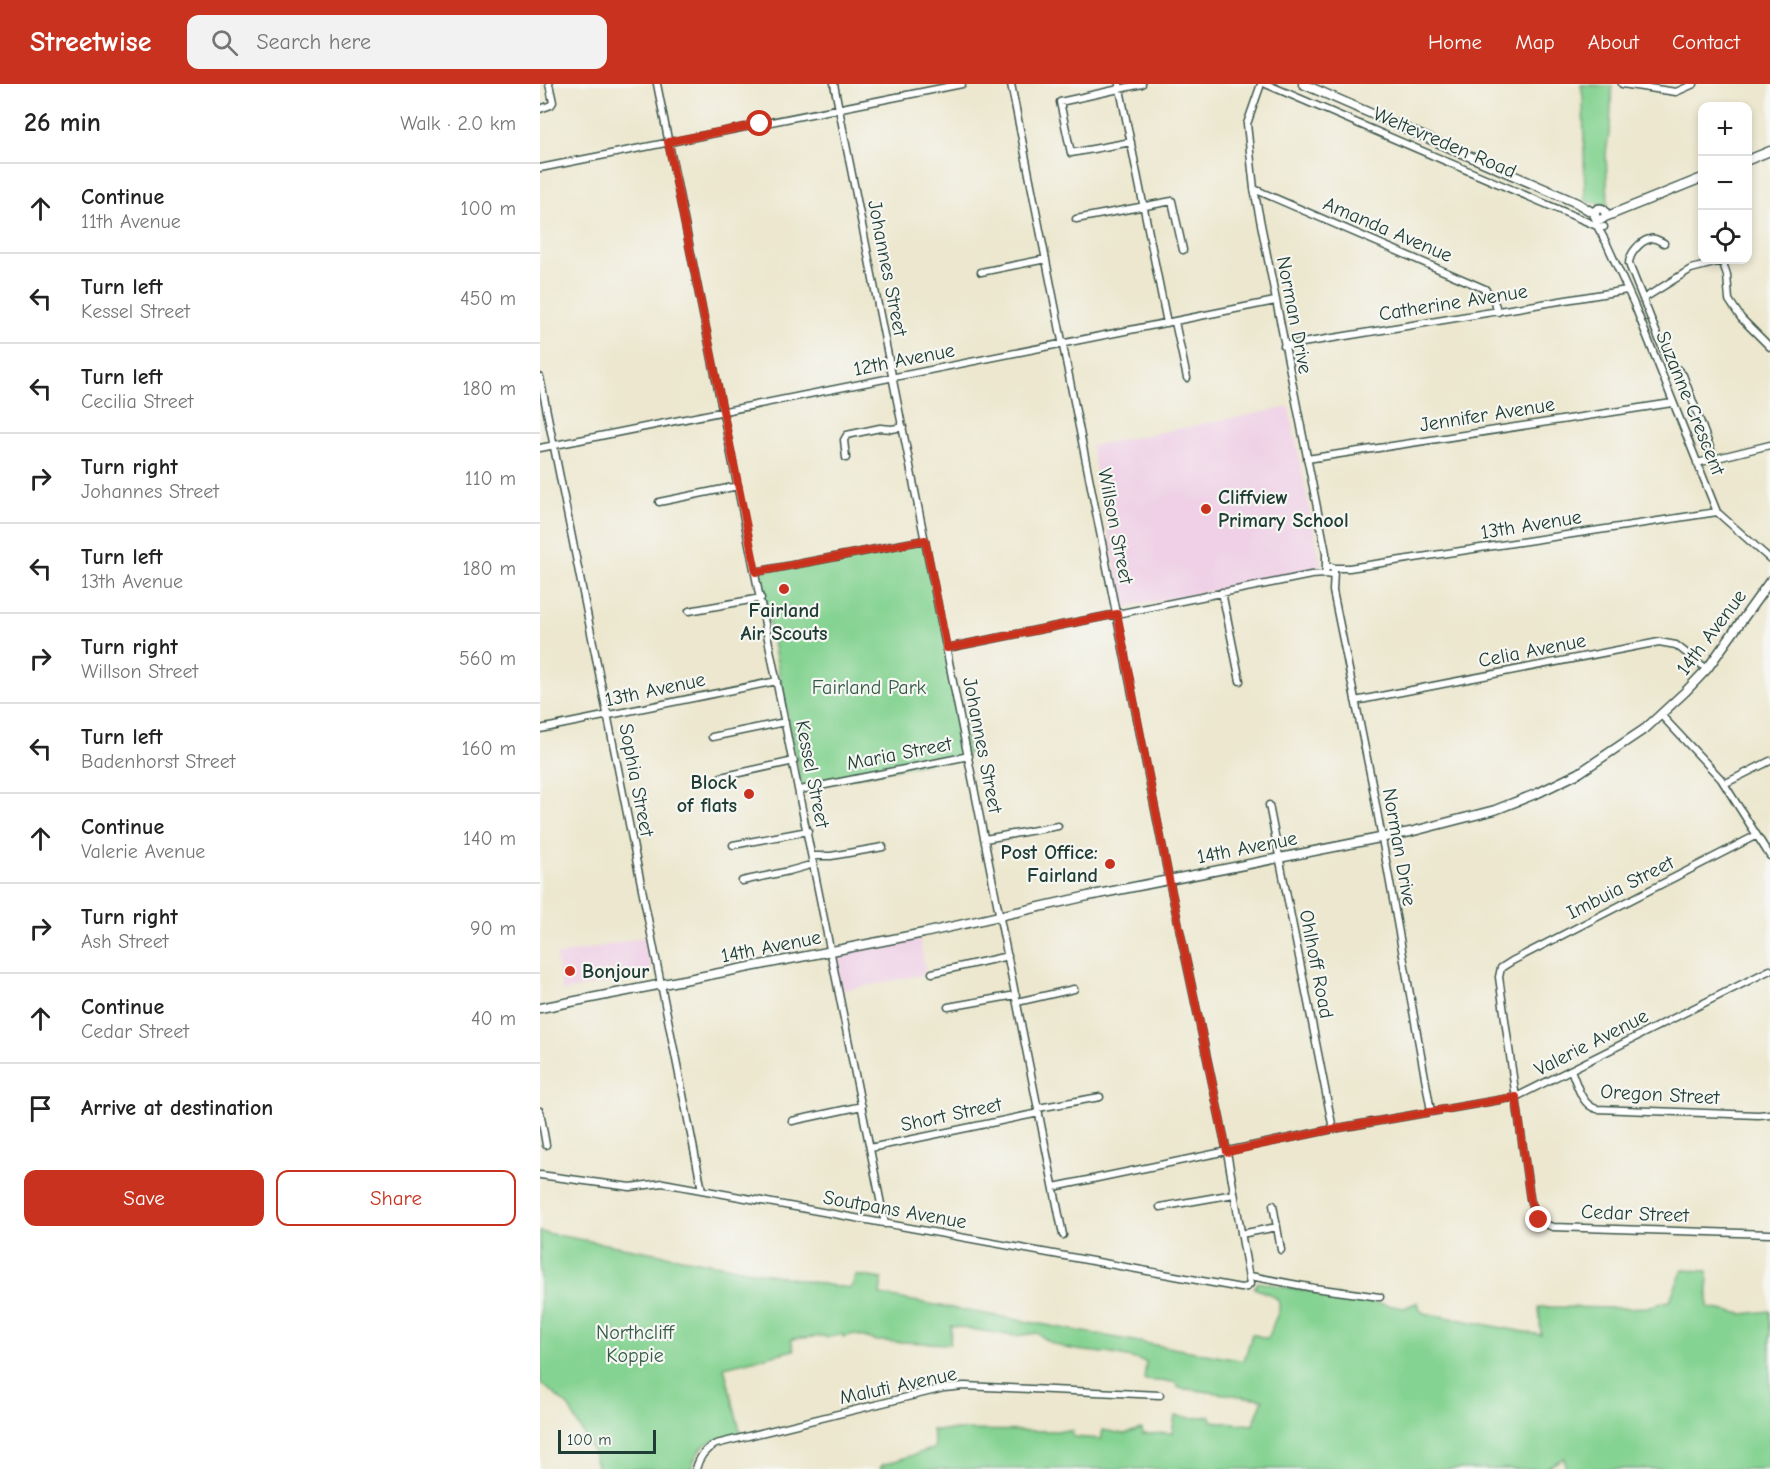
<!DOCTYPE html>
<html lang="en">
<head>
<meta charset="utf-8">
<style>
	:root { --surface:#fff; --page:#f2f2f2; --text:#222; --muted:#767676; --line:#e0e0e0; --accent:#c8321e }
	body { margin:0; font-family:"Comic Neue",sans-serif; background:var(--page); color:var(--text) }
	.controls { position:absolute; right:18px; top:18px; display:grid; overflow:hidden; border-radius:12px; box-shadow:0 3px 9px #0003 }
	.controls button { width:54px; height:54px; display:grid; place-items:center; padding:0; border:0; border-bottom:2px solid var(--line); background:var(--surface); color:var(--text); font:30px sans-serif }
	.scale { position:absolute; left:18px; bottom:15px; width:98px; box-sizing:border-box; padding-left:6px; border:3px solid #1f3d34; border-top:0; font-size:16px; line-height:21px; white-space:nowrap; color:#1f3d34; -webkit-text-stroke:4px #f6f6f2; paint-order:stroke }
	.stop { position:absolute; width:18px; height:18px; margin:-14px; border:4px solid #c8321e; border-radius:50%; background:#fff }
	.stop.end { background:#c8321e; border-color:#fff; box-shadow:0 2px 6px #0008 }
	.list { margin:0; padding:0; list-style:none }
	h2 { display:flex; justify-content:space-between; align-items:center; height:78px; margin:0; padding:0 24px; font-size:26px }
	h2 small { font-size:20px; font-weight:400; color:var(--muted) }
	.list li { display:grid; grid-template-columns:39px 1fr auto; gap:18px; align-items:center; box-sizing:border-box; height:90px; padding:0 24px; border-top:2px solid var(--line) }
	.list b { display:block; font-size:22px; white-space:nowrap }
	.list p { margin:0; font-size:20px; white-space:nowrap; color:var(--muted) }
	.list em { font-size:20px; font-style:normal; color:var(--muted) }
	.actions { display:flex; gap:12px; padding:18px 24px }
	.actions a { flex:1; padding:14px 0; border:2px solid var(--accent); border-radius:12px; text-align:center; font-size:21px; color:var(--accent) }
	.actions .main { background:var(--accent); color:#fff }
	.icon { flex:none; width:33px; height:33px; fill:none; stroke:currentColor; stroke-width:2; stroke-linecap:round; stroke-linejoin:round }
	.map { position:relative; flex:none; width:1230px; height:1385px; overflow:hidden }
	header { display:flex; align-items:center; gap:36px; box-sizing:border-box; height:84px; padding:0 30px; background:var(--accent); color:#fff }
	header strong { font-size:28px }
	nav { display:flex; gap:33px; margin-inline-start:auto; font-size:21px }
	.search { width:420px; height:54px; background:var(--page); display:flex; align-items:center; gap:15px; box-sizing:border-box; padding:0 21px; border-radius:12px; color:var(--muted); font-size:22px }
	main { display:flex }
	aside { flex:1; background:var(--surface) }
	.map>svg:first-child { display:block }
	.built { fill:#efd0e6 }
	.green { fill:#85d392; stroke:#528863; stroke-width:1.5 }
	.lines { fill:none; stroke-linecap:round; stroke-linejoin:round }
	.street-casing { stroke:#3e564b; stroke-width:9 }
	.secondary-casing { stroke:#3e564b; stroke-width:11 }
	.street { stroke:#fff; stroke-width:6 }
	.secondary { stroke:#fff; stroke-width:8 }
	.route { stroke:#c8321e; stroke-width:8 }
	.poi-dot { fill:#c8321e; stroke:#f6f6f2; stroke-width:2 }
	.labels { text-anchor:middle; stroke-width:4.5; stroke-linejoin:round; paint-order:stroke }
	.street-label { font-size:20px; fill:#1f3d34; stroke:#f6f6f2 }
	.poi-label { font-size:20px; font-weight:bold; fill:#1f3d34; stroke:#f6f6f2; text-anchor:start }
	.park-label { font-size:20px; fill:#335b47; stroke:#f6f6f2 }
</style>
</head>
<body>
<header>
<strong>Streetwise</strong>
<div class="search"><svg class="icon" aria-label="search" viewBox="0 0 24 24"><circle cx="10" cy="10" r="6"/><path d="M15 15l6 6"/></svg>Search here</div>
<nav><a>Home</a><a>Map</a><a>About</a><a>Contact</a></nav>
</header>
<main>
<aside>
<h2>26 min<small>Walk · 2.0 km</small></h2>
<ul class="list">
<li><svg class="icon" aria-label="ahead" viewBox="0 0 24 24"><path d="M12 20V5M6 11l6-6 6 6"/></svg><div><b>Continue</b><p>11th Avenue</p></div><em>100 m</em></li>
<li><svg class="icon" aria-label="left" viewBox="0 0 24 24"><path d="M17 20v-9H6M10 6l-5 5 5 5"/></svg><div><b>Turn left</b><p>Kessel Street</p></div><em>450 m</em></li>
<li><svg class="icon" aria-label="left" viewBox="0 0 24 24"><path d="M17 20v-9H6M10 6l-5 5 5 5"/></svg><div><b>Turn left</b><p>Cecilia Street</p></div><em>180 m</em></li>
<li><svg class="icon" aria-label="right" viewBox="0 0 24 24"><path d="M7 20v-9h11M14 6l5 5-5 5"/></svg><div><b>Turn right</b><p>Johannes Street</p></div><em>110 m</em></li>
<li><svg class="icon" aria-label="left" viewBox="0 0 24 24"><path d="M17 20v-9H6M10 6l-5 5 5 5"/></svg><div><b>Turn left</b><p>13th Avenue</p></div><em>180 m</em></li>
<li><svg class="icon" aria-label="right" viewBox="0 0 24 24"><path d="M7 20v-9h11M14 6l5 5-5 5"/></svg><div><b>Turn right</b><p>Willson Street</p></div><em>560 m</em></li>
<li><svg class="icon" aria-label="left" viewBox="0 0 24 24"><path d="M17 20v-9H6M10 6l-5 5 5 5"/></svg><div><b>Turn left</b><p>Badenhorst Street</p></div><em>160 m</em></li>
<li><svg class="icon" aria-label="ahead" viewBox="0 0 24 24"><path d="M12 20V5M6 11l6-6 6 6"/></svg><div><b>Continue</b><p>Valerie Avenue</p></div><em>140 m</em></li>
<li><svg class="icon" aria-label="right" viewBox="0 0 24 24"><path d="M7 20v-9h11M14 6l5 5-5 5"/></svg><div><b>Turn right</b><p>Ash Street</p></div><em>90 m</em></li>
<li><svg class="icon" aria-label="ahead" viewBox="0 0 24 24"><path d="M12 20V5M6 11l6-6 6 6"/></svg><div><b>Continue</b><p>Cedar Street</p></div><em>40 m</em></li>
<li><svg class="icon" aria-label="arrive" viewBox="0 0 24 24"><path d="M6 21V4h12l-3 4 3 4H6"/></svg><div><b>Arrive at destination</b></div></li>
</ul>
<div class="actions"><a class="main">Save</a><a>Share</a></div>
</aside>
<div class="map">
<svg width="1230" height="1385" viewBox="0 0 1230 1385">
	<rect width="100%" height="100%" fill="#f6f6f2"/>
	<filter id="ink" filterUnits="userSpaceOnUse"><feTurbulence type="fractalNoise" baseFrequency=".0167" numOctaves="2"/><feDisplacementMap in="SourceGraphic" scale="12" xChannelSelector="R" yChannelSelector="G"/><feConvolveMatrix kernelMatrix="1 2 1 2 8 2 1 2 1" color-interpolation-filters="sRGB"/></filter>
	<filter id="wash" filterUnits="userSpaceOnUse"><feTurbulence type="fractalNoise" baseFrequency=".008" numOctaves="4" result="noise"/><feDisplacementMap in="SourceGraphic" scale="24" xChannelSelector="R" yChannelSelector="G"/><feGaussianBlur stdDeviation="1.35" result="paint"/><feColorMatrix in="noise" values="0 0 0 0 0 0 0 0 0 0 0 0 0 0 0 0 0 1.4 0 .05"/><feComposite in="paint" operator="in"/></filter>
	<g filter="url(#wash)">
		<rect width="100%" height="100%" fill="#ece7ce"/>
		<path class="built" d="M749 323 782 487 583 523 551 362Z
			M379 851 386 890 300 907 293 869Z
			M105 853 112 888 22 908 16 872Z"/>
		<path class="green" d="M1041 1 1072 2 1070 44 1066 69 1068 121 1045 117 1043 12Z
			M386 458 429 670 262 704 219 488Z
			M0 1148 294 1202 311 1204 316 1191 342 1195 340 1211 704 1277 712 1250 725 1254H728C732 1247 732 1242 735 1236 747 1212 732 1212 714 1204L718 1198 864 1224 878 1218 880 1226 884 1229 1001 1251 999 1223 1085 1224 1107 1223 1129 1217 1143 1186 1168 1187V1224L1203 1230 1230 1227V1385H1026L1024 1374 1004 1385H340L342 1381 395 1364 392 1346 533 1347 532 1351 535 1353 561 1355 563 1346 584 1350 601 1345 602 1350 632 1349 635 1332 653 1334 671 1332 672 1337 713 1341 723 1315 639 1304 635 1298 604 1296 606 1278C592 1274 578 1270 564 1269 539 1266 517 1267 497 1249L475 1252 411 1242 410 1260 337 1257 314 1250 303 1253 302 1250 286 1254 285 1252 251 1255 254 1266 184 1283 201 1351C173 1357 160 1354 151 1385H58L53 1368 28 1322 0 1298Z"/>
	</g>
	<g filter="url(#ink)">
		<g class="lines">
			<g class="street-casing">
				<path id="street" d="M117 0 345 1140
					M294 0 523 1151
					M579 0 627 239
					M721 0 707 40 714 105 786 469V483
					M726 0 1057 142 1064 143
					M1082 0 1136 8 1154 0
					M0 25 11 21 13 18 9 0
					M591 58 531 69 520 18 602 0
					M0 84 422 0
					M714 105 945 205 952 212 958 228
					M1055 132 1057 142 1066 158 1094 220 1177 428 1230 475
					M536 135 632 117 643 166
					M1124 159C1119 157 1115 153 1110 155 1100 157 1089 170 1089 180L1127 275 1143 291 1174 374
					M1182 176 1187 191 1189 216 1201 234 1230 263
					M441 188 506 175
					M1103 215 1151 185 1182 177
					M635 238 647 294
					M744 262 1087 206
					M0 293 162 1106
					M0 364 735 217
					M306 374 304 356 307 351 340 344 352 345 363 343
					M767 375 1132 319
					M1157 379 1230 361
					M119 418 198 402
					M793 484H809L1177 428
					M215 488 385 456
					M792 491 785 490 786 483H792L794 486 793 507 832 699 891 1027
					M682 508 700 597
					M149 527 221 514
					M407 564 771 491 785 490
					M815 617 1119 558 1136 561 1167 585
					M1121 631 1181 695 1230 772
					M0 645 237 597
					M172 653 245 638
					M181 693 254 677
					M1184 700 1230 677
					M260 706 429 672
					M729 721 793 1045
					M1215 752 972 877 961 884 959 893 990 1114C993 1129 998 1139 1013 1143L1230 1150
					M445 755 518 742
					M193 761 268 747
					M273 772H291L343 763
					M202 797 249 787 274 780
					M392 889 468 872
					M477 918 534 905
					M408 923 476 911
					M1031 986C1037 1000 1041 1021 1057 1025L1218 1031 1230 1030
					M498 1024 560 1013
					M0 1027 6 1061
					M252 1037 322 1022
					M330 1064 499 1029
					M0 1091 90 1103 123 1099 701 1204 707 1203 710 1200 687 1068 629 796 471 0
					M514 1103 793 1045 976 1013 1230 886
					M733 1121 737 1143
					M620 1123 694 1110
					M701 1150 737 1143 741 1166
					M710 1192 774 1204 840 1213
					M156 1385C159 1373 165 1365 176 1360L404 1304 424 1302 620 1311"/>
			</g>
			<g class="secondary-casing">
				<path id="secondary" d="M763 0 1037 119 1055 130
					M1208 76 1230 67
					M1054.5 130a5.5 5.5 0 1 1 11 0a5.5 5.5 0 1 1-11 0Z
					M1065 133 1162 94
					M0 924 384 849 548 812 870 748 955 726 998 709 1039 689 1106 644 1146 607 1167 585 1230 497"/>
			</g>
			<use href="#street" class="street"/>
			<use href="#secondary" class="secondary"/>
		</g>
	</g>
	<g class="lines" filter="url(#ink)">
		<path class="route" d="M220 40 128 58 216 488 385 456 407 564 577 530 629 795 687 1068 793 1045 976 1013 990 1114 994 1129 999 1136"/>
	</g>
	<g class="poi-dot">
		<circle cx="666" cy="425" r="6"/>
		<circle cx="244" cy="505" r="6"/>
		<circle cx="209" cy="710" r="6"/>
		<circle cx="570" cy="780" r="6"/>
		<circle cx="30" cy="887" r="6"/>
	</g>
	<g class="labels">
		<g class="street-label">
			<text transform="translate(905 58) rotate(23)" y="7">Weltevreden Road</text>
			<text transform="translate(848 145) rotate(23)" y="7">Amanda Avenue</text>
			<text transform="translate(348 184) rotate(79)" y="7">Johannes Street</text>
			<text transform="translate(913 218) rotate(-9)" y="7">Catherine Avenue</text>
			<text transform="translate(755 231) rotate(79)" y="7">Norman Drive</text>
			<text transform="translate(364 275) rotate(-11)" y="7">12th Avenue</text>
			<text transform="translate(1151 319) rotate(68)" y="7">Suzanne Crescent</text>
			<text transform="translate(947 330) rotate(-9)" y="7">Jennifer Avenue</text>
			<text transform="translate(991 440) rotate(-9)" y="7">13th Avenue</text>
			<text transform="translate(576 442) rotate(79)" y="7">Willson Street</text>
			<text transform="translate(1171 548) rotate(-53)" y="7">14th Avenue</text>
			<text transform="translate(992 566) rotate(-11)" y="7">Celia Avenue</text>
			<text transform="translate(115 605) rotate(-12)" y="7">13th Avenue</text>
			<text transform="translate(443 661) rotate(79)" y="7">Johannes Street</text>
			<text transform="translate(359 669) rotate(-11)" y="7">Maria Street</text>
			<text transform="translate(273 690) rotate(79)" y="7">Kessel Street</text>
			<text transform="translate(97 696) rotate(79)" y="7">Sophia Street</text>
			<text transform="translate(707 763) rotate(-11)" y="7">14th Avenue</text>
			<text transform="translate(860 763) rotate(80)" y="7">Norman Drive</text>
			<text transform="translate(1080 803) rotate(-27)" y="7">Imbuia Street</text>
			<text transform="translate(231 862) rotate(-11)" y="7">14th Avenue</text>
			<text transform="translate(777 880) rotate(79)" y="7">Ohlhoff Road</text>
			<text transform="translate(1051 958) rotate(-27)" y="7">Valerie Avenue</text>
			<text transform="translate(1120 1010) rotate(3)" y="7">Oregon Street</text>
			<text transform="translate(411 1030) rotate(-12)" y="7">Short Street</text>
			<text transform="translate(355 1125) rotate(10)" y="7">Soutpans Avenue</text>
			<text transform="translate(1095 1129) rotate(2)" y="7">Cedar Street</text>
			<text transform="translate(358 1301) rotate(-12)" y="7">Maluti Avenue</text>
		</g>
		<g class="poi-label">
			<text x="678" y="420">Cliffview<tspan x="678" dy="23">Primary School</tspan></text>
			<text x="244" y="533" text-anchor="middle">Fairland<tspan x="244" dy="23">Air Scouts</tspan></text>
			<text x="197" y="705" text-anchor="end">Block<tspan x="197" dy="23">of flats</tspan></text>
			<text x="558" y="775" text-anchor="end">Post Office:<tspan x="558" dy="23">Fairland</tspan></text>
			<text x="42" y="894">Bonjour</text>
		</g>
		<g class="park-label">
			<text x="329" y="610">Fairland Park</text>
			<text x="95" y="1255">Northcliff<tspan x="95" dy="23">Koppie</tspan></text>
		</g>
	</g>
</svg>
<div class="controls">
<button>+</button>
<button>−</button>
<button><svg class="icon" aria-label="locate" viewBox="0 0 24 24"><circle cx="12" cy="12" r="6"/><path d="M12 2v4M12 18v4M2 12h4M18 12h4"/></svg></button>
</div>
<div class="scale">100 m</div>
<div class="stop" style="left:220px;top:40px"></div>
<div class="stop end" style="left:999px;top:1136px"></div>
</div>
</main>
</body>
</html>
